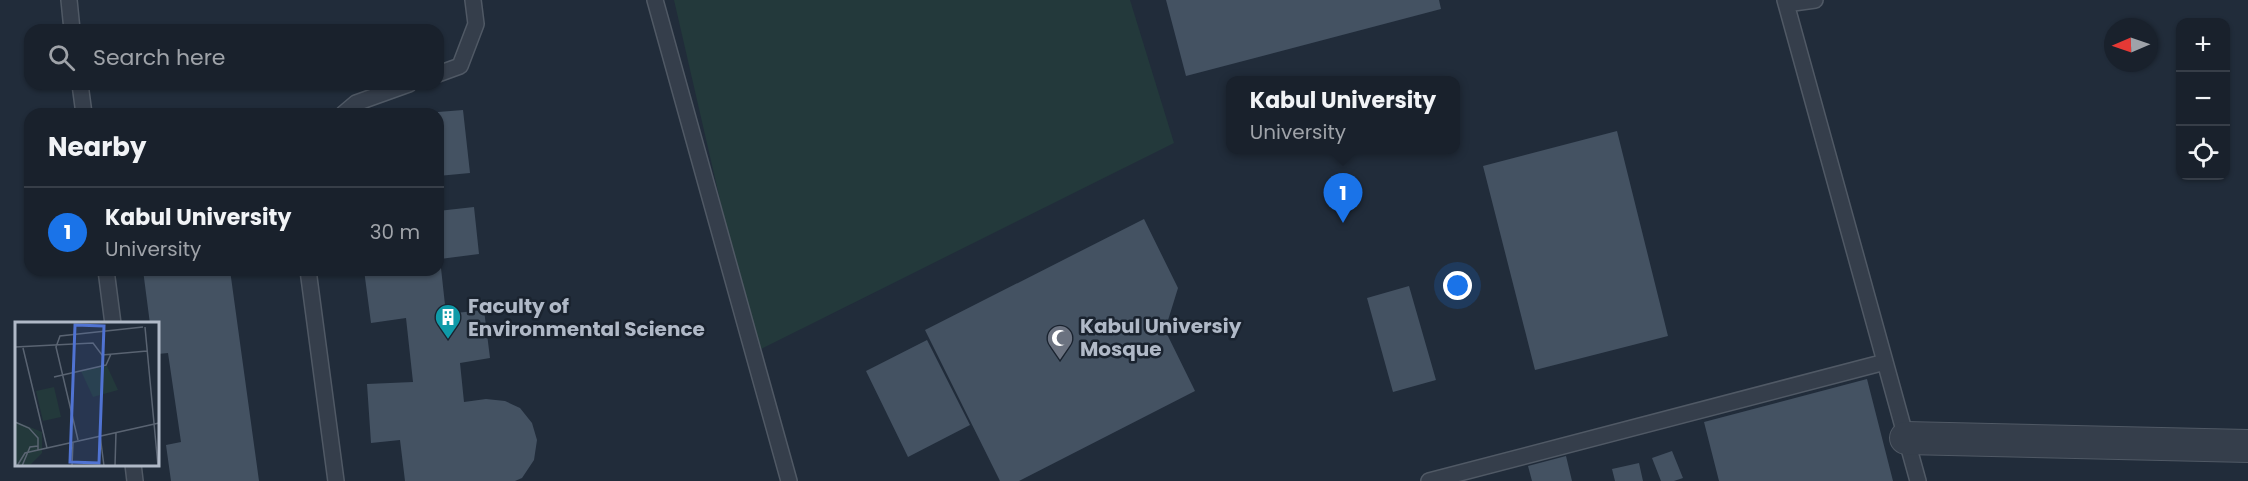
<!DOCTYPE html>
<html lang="en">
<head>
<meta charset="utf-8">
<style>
	:root { --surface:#19212c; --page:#262e38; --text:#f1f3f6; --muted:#9fa3a9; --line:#373e48; --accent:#1a73e8 }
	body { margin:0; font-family:Poppins,sans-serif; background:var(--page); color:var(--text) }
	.controls { position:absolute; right:18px; top:18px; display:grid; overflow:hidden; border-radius:12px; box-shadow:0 2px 4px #0004 }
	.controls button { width:54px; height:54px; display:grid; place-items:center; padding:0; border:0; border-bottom:2px solid var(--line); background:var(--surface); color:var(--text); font:30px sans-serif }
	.compass { position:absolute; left:2104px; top:18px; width:54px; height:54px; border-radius:50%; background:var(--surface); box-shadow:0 2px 4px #0004; rotate:268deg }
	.you { position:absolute; left:1458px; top:286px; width:21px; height:21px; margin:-15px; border:4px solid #fff; border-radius:50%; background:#1a73e8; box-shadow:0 0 0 9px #1a73e833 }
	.badge { display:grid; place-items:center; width:39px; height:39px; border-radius:50%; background:var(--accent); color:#fff; font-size:20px; font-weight:700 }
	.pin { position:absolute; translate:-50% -50px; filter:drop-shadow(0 2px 3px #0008) }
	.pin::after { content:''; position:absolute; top:32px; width:21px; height:18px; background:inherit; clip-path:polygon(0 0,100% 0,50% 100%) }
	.popup { position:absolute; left:1226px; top:76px; width:234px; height:78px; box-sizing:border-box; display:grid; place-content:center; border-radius:12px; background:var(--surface); filter:drop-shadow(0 2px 4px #0005); font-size:20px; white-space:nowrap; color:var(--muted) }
	.popup b { font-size:22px; color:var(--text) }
	.popup::after { content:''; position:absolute; left:50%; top:100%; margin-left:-12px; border:12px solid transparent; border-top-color:var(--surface) }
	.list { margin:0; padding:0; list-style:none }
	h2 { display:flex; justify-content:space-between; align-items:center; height:78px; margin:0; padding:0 24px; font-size:26px }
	h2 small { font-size:20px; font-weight:400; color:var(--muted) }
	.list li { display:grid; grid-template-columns:39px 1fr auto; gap:18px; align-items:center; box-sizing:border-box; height:90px; padding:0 24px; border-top:2px solid var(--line) }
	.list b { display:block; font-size:22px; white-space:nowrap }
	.list p { margin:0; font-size:20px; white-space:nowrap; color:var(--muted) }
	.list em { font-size:20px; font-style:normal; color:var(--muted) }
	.icon { flex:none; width:33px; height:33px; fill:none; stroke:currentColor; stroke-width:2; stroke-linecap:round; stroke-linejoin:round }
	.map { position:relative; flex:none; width:2248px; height:481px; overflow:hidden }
	.search { position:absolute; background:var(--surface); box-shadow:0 2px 4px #0004; left:24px; top:24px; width:420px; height:66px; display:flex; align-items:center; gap:15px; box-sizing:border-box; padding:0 21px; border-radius:18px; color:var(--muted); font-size:22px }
	.panel { position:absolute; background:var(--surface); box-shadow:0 2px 4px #0004; left:24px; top:108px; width:420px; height:168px; border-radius:18px }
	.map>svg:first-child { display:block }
	.green { fill:#23393b }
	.building { fill:#445262 }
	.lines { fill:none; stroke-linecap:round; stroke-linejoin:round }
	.service-casing { stroke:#505965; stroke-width:18 }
	.minor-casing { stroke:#505965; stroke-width:34 }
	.service { stroke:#353e4b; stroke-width:15 }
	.minor { stroke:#353e4b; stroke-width:32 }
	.labels { text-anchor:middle; stroke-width:5; stroke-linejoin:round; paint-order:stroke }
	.poi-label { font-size:20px; font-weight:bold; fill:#b0b9c7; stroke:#1a232f; text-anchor:start }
	.inset-road { fill:none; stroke:#5a6472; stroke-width:1.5 }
	.view { fill:#5073d2; fill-opacity:0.15; stroke:#5073d2; stroke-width:3 }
	.inset-edge { fill:none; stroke:#b0b9c7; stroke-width:3 }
</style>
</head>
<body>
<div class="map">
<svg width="2248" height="481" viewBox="0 0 2248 481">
	<rect width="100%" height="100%" fill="#212c3a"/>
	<path class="green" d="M674 0H1130L1174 143 755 352Z"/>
	<path class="building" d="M1166 0H1439L1441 9 1186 76Z
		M463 110 470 173 438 176V112Z
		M1617 131 1668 336 1535 370 1483 166Z
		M474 207 479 254 440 259 446 314 484 310 490 358 460 363 464 402 486 399 505 401 520 408 532 423 537 440 534 460 522 478 515 481H405L400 440 371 443 367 384 413 382 406 318 371 323 364 270H438V211Z
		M1144 219 1178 288 1165 330 1195 391 1019 481H1000L925 330Z
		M143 270H230L259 481H171L166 445 181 442 168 353 158 354V324H150Z
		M1409 286 1436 380 1393 392 1367 298Z
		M927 340 970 425 908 457 866 371Z
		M1867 379 1893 481H1719L1704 422Z
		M1672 451 1683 478 1674 481H1661L1652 458Z
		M1566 456 1572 481H1532L1528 466Z
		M1639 463 1643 481H1615L1612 469Z"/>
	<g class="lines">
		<g class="service-casing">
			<path id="service" d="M69 0 72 30
				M655 0 789 481
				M1785 0 1918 481
				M1786 4 1815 0
				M438 74 460 66 476 24 473 0
				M80 84 84 114
				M343 114 356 103 409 84
				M106 270 113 324
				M308 270 336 481
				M133 464 135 481
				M1429 481 1885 362"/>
		</g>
		<g class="minor-casing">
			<path id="minor" d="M1906 438 2248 446"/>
		</g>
		<use href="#service" class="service"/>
		<use href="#minor" class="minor"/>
	</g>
	<defs>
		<g id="building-pin" transform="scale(1.35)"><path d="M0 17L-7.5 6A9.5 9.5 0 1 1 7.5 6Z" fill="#0f9aa8" stroke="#1a232f"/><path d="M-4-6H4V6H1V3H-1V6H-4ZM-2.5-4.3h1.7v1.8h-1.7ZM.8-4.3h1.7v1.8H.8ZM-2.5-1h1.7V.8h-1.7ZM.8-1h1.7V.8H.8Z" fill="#fff"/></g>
		<g id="mosque-pin" transform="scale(1.35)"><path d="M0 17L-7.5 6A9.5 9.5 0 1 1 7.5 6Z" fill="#6b7280" stroke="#1a232f"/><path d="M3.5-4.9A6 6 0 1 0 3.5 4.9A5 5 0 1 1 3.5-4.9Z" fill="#fff"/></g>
	</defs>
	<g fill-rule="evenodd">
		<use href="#building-pin" x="448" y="317"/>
		<use href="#mosque-pin" x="1060" y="338"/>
	</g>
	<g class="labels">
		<g class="poi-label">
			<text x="468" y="313">Faculty of<tspan x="468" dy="23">Environmental Science</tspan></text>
			<text x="1080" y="333">Kabul Universiy<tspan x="1080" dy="23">Mosque</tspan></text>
		</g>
	</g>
	<g transform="translate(15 322)">
		<rect width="144" height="144" fill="#212c3a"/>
		<path d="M92 44 103 68 78 75 66 49ZM39 65 46 95 28 99 21 69ZM0 99 27 110V131L14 144H0Z" fill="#23393b"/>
		<path class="inset-road" d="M130 5 143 144M0 25 78 21 87 33 132 29M8 26 32 126M39 55 91 43 96 32M0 100 14 106 23 116V128L144 101M85 113 89 144M63 118 41 25 45 14 128 5M2 144 10 131 23 128M7 144 15 125 23 124M57 144 58 120M100 144 101 110"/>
		<path class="view" d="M60 3 89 4 84 141 55 140Z"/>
		<rect width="144" height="144" class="inset-edge"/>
	</g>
</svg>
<div class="controls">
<button>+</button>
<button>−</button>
<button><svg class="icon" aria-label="locate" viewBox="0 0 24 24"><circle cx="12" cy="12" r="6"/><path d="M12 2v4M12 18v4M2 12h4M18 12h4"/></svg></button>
</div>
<svg class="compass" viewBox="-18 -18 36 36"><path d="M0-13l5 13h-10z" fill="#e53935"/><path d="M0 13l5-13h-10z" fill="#9fa3a9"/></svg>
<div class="you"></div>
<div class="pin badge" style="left:1343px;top:223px">1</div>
<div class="popup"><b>Kabul University</b>University</div>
<div class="search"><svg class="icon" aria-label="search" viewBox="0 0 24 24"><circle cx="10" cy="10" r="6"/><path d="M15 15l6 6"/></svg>Search here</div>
<section class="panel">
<h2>Nearby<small></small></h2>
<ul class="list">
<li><span class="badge">1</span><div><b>Kabul University</b><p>University</p></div><em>30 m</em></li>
</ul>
</section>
</div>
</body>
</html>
